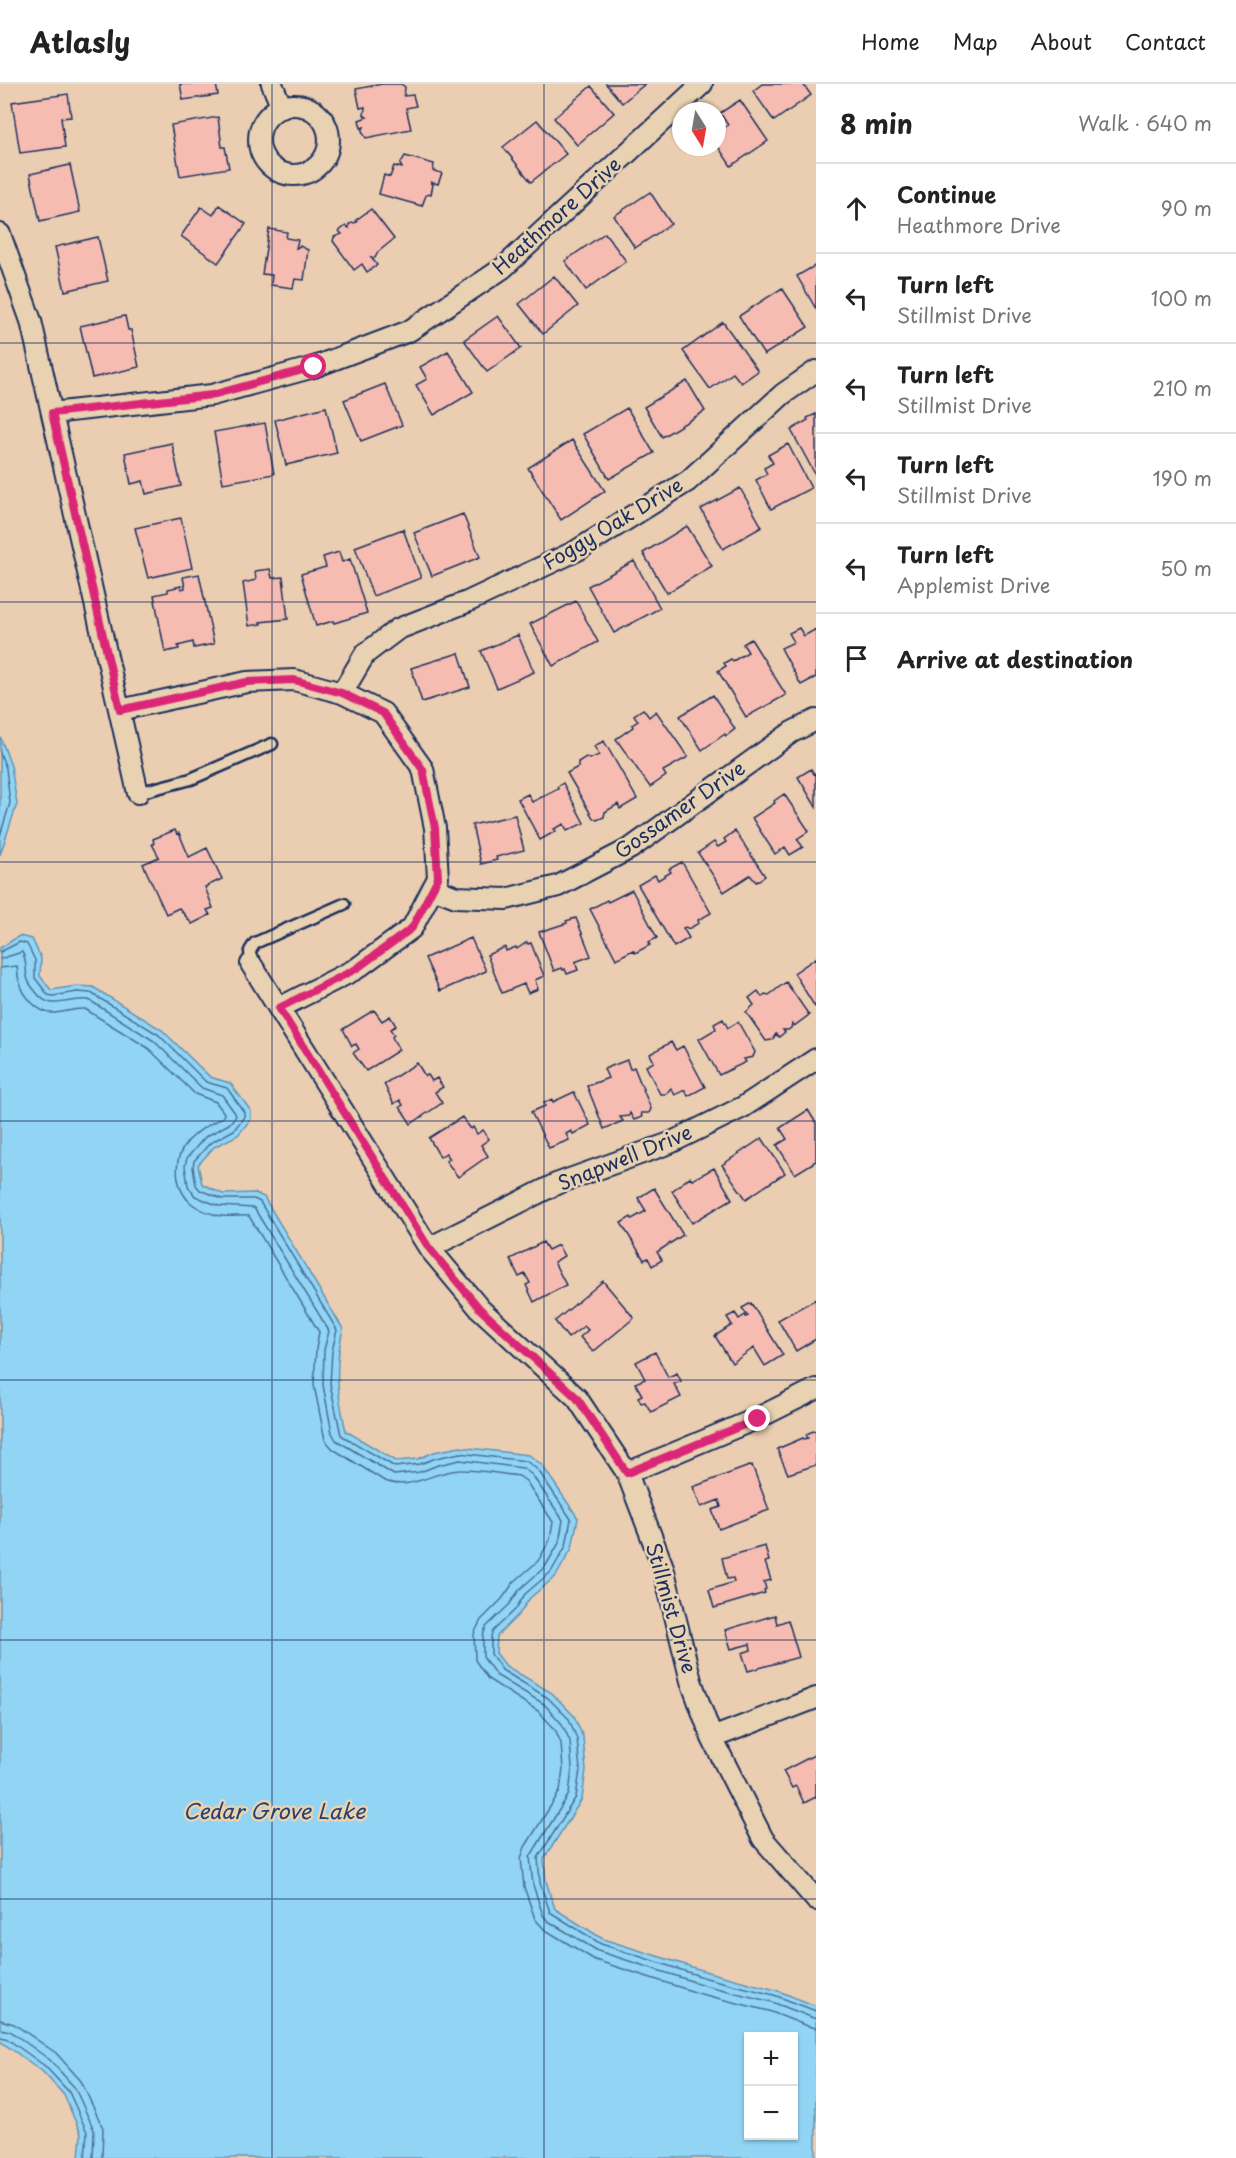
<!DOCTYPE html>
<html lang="en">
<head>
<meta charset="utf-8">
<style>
	:root { --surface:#fff; --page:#f2f2f2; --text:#222; --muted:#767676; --line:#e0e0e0 }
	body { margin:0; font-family:"Playpen Sans",sans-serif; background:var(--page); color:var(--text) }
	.controls { position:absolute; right:18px; bottom:18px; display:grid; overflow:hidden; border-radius:0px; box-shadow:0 2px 4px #0004 }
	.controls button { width:54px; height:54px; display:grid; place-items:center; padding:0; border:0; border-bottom:2px solid var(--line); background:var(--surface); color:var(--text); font:30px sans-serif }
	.compass { position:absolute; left:672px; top:18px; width:54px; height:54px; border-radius:50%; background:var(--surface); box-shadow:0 2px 4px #0004; rotate:169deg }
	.stop { position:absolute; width:18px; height:18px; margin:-14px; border:4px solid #db2777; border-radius:50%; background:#fff }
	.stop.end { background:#db2777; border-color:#fff; box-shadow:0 2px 6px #0008 }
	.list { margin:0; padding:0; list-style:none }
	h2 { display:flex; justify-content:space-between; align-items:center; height:78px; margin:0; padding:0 24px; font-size:26px }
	h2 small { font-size:20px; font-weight:400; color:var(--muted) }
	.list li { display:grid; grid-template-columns:39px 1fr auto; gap:18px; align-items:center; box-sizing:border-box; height:90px; padding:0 24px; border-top:2px solid var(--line) }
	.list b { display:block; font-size:22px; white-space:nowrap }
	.list p { margin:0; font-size:20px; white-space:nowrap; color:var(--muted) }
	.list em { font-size:20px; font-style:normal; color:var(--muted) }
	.icon { flex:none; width:33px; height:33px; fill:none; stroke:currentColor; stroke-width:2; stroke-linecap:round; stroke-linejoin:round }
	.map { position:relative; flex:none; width:816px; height:2074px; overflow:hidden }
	header { display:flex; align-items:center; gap:36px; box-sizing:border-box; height:84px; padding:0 30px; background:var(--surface); border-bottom:2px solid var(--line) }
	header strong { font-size:28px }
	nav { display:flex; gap:33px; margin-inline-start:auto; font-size:21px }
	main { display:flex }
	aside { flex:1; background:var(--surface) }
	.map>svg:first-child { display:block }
	.water { fill:#91d4f3; stroke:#6292b7; stroke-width:1.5; fill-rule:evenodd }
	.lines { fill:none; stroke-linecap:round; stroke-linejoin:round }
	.shore { stroke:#4a719a; stroke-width:1.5 }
	.building { fill:#f7bcb1; stroke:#1b2f5e; stroke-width:1.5 }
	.service-casing { stroke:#1b2f5e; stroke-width:15 }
	.minor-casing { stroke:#1b2f5e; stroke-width:24 }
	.service { stroke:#e8d2b1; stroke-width:10 }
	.minor { stroke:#e8d2b1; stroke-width:20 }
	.route { stroke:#db2777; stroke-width:8 }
	.grid { fill:none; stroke:#1b2f5e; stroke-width:1.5; stroke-opacity:0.55 }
	.labels { text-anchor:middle; stroke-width:5; stroke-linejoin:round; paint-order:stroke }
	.street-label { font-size:20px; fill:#1b2f5e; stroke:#e8d2b1 }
	.water-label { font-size:21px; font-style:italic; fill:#27406d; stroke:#e8d2b1 }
</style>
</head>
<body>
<header>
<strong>Atlasly</strong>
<nav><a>Home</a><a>Map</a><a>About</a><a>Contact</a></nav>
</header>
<main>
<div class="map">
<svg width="816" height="2074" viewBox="0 0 816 2074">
	<rect width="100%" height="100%" fill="#ebceb1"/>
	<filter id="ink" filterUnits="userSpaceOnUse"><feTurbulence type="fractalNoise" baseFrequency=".0167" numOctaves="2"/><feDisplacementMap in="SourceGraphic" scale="12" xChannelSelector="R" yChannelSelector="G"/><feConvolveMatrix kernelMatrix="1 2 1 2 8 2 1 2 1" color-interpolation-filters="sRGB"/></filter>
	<g filter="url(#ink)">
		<path class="water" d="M0 652 11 682 17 720 0 771Z
			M19 852 32 855 41 874 40 892 51 906 77 902 93 903 162 946 210 993 230 999 251 1027V1035L238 1051 214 1063 198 1081 202 1100 223 1110 255 1109 264 1113 343 1245C334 1284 337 1308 346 1347L396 1377 418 1375 434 1368 460 1363 529 1371 542 1381 578 1434 572 1464 556 1492 530 1514 519 1530 497 1552 496 1569 506 1582 552 1609 574 1632 583 1653 586 1686 582 1715 544 1775 546 1797 555 1825 603 1855 708 1888 776 1906 816 1922V2074H79L81 2050 64 2011 42 1987 0 1957V864ZM794 1952V2052H748V1952Z"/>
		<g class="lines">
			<path class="shore" d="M0 669 6 684 10 719 0 752
				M0 868 20 858 27 860 35 876V894L48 911 53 912 77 908 91 909 159 951 206 998 227 1004 244 1028V1033L234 1046 210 1059 194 1077 193 1083 196 1101 200 1106 222 1115H254L260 1118 337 1246 332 1267 330 1300 341 1351 395 1383 420 1380 436 1374 460 1369 526 1377 538 1386 571 1435 566 1462 551 1488 525 1510 515 1526 493 1547 491 1552V1570L502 1586 548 1614 569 1635 577 1655 580 1686 576 1713 538 1774 540 1799 550 1828 601 1860 706 1894 774 1911 816 1927
				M0 875 22 868C28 878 24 885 28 896 29 900 33 904 36 908 51 929 67 913 89 916L154 957 202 1004 222 1011 235 1029 236 1032 229 1040 205 1053 187 1074 185 1082 188 1102 195 1112 219 1122 254 1124 329 1247 324 1266 323 1301 332 1349 336 1356 394 1391 420 1388 438 1381 460 1376 523 1384 532 1391 563 1436 559 1459 545 1483 520 1505 509 1521 486 1543 483 1552V1573L496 1591 544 1620 562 1640 570 1657 572 1685 569 1710 530 1773 533 1801 543 1831 548 1837 598 1867 704 1901 772 1918 816 1935
				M0 884 17 882C18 886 17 892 19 896 22 910 37 929 52 929 63 929 74 924 85 925L148 964 195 1010 216 1018 224 1029 223 1033C197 1046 172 1062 178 1095 182 1117 196 1125 216 1131 227 1134 239 1131 249 1132L319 1248 316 1265 314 1301 325 1356 333 1365 383 1396C410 1409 436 1385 462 1386 481 1386 501 1390 519 1392L526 1397 553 1438 550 1456 538 1477 514 1498 502 1515 481 1536 474 1550 475 1576 488 1595 538 1627 555 1645 561 1659 563 1685 560 1707 525 1763 521 1774 524 1803 535 1835 544 1845 595 1876 701 1910 769 1927 807 1942 816 1944
				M0 1936 14 1940 56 1969 81 1997 103 2044 102 2074
				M0 1945 10 1947 50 1976 75 2004 94 2046 93 2074
				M0 1953 6 1954 45 1982 69 2008 87 2048 85 2074"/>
		</g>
		<path class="building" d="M180 0H216L218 11 183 16Z
			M382 0H401L405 3 404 12 413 11 416 22 406 24 411 45 366 54 362 47 364 43 361 44 359 36 367 33 364 31 365 23 360 24 356 5Z
			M606 0H645L622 19Z
			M762 0H803L811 11 774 37 753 7Z
			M591 2 614 29 577 61 554 34Z
			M68 10 71 33 61 34 65 63 20 69 12 18Z
			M740 16 768 57 731 82 717 61V49L728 41 720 29Z
			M218 33 222 63H225L229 84 180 92 171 41Z
			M537 36 566 70 531 98 503 63Z
			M405 72 434 80 433 87 442 89 438 100 431 98 433 101 431 110 426 111 422 122 379 110 384 91 390 93 394 82 402 84 400 80Z
			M70 81 80 128 40 137 30 90Z
			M650 108 671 140 635 164 614 132Z
			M219 121 246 140 218 179 181 152 201 123 213 131Z
			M371 125 394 155 378 168 375 174 371 173 377 181 367 188 362 180 354 186 333 157 334 153 342 150 339 147 346 142 349 144V140L357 138 356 136Z
			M269 145 287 148 286 154 298 156 296 164 300 162 308 166 304 196 295 195 293 204 271 201 272 191 262 190Z
			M605 149 626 177 586 206 565 177Z
			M98 153 108 197 65 207 55 163Z
			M816 181V225L797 192Z
			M554 192 578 222 543 250 519 220Z
			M782 204 808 243 764 271 739 232Z
			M125 232 128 246H131L139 283 92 294 80 242Z
			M498 232 521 264 487 288 464 256Z
			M723 238 758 287 741 299 733 289 710 305 683 267Z
			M448 267 473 308 434 331 416 301 427 295 420 283Z
			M687 297 705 327 662 353 644 323Z
			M385 300 402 341 361 357 344 316Z
			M326 323 337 369 286 381 275 336Z
			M627 324 654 369 609 395 583 350Z
			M816 330V392L791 346 808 336 807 334Z
			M265 339 274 390 223 399 214 348Z
			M572 356 605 407 561 436 528 384Z
			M172 359 181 402 146 410 143 397 131 400 125 369Z
			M788 360 811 404 771 425 756 396 767 390 764 384 773 379 768 371Z
			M740 404 762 443 723 465 701 425Z
			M463 430 480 473 432 492 414 449Z
			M181 434 192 484 148 494 135 444Z
			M687 442 712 482 667 509 643 469Z
			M403 445 421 494 373 512 355 463Z
			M339 468 342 478 350 475 367 529 334 539 333 537 316 542 301 490 326 483 323 473Z
			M634 477 660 524 614 549 588 502Z
			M270 485 272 494 283 493 288 535 260 538 261 540 249 542 243 499 256 496 255 487Z
			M199 490 214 560 194 564 193 558 178 562 179 565 165 568 154 511 168 508V505L181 502V505L185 504 183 493Z
			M576 517 598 558 553 582 530 540Z
			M799 544 804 552 816 545V593L801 601 781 564 794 558 789 549Z
			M518 551 534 588 497 604 481 567Z
			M751 555 786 611 746 633 718 587 726 582 724 579 731 575 733 577 748 568 743 560Z
			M459 569 470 603 422 618 411 584Z
			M713 611 735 645 726 652 725 650 702 666 680 632Z
			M643 625 649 633 656 627 688 673 663 687 666 692 650 703 616 655 633 643 632 641 638 637 634 631Z
			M604 657 637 715 620 725 618 720 605 728 604 733 597 736 593 734 567 689 578 683V678L586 673 590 675 599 671 594 662Z
			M811 685 814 690 816 689V723L798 693Z
			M563 699 584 739 567 747 564 740 554 745 556 747 540 756 518 715 528 710 532 718 558 705 557 703Z
			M784 710 809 747 797 755 803 763 790 771 785 763 775 770 752 734 775 719 774 717Z
			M515 731 524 766 496 773 497 776 481 780 472 741Z
			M175 746 177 750 179 749 189 773 207 764 222 795 205 803 213 824 207 826 210 831 192 840 179 824 166 830 143 780 159 773 152 760H154L153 755Z
			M735 747 765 792 756 798 750 791 724 808 698 769 714 758 718 763 726 758 724 755Z
			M682 778 711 829 698 836 699 839 688 845 686 843 683 844 689 854 674 863 638 801 655 791 658 796 671 788 669 785Z
			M632 806 657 854 649 858 650 861 635 869 633 866 616 875 590 825 607 816 608 818Z
			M576 834 591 872 575 878 578 886 567 890 565 885 563 886 562 884 554 887 539 848 567 839 566 837Z
			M471 854 486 887 440 907 425 874Z
			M527 858 528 860 531 859 544 892 535 896 538 905 528 909 524 900 502 909 487 871 505 863 506 867 516 863 517 865Z
			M816 874V923H815L794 889Z
			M786 898 809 931 794 942 792 940 791 944 788 946H783L785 948 779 953 776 950 772 956 766 957 746 928 754 921 749 914 758 907 762 913 765 910 769 911Z
			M374 926 382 937 390 932 396 942 390 945 394 951 392 953 399 966 366 987 353 969 359 965 356 960 352 962 343 945Z
			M723 935 728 944 738 938 755 968 753 973 744 975 746 978 719 991 699 955 716 945 714 940Z
			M671 958 676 966 683 962 705 1003 688 1012 685 1006 675 1011 671 1004 666 1010H660L646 982 654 978 650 970Z
			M627 976 630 985 634 983 651 1025 649 1029H641L642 1033 634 1036 630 1029 629 1032 620 1033 623 1037 604 1045 587 1002 608 994 604 985Z
			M417 979 425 992 428 991 432 997 437 994 443 1003 435 1008 442 1019 411 1040 400 1023 403 1021 400 1016 394 1020 384 1000Z
			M574 1008 590 1041 573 1050 571 1047 566 1050 569 1056 549 1064 531 1028 545 1022 544 1019 552 1015 553 1018Z
			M808 1026 816 1039V1077L795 1090 777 1061 787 1055 780 1044Z
			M462 1033 471 1045 473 1043 477 1050 483 1046 489 1055 481 1061 488 1072 458 1093 446 1077 450 1075 446 1069 440 1073 429 1054Z
			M762 1054 785 1089 746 1115 722 1081Z
			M714 1084 732 1115 692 1139 672 1107 690 1093 692 1096Z
			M654 1104 683 1151 657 1168 662 1176 652 1182 648 1174 644 1176 621 1139 631 1133 632 1135 646 1127 638 1114Z
			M543 1158 548 1166 558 1161 564 1172 554 1178 566 1201 534 1218 526 1201 530 1199 525 1190 519 1193 510 1175Z
			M603 1197 634 1234 593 1268 580 1253 588 1246 584 1242 568 1254 555 1237Z
			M816 1215V1255L796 1267 778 1236Z
			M751 1219 783 1271 765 1282 754 1264 732 1279 715 1252 732 1241 727 1233 735 1229 739 1235 745 1231 746 1233 748 1232 742 1224Z
			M655 1268 668 1293 677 1289 681 1297 674 1300 681 1313 651 1328 645 1318 641 1319 638 1313 642 1311 635 1299 645 1295 636 1278Z
			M816 1346V1381L788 1390 777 1365 803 1354 804 1355 808 1354 806 1350Z
			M752 1381 769 1426 719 1445 712 1426 721 1423 719 1416 701 1423 693 1403Z
			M765 1462 769 1477 765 1478 771 1496 764 1498 766 1505 764 1506 765 1509 714 1524 709 1506 734 1498 733 1494 727 1495 722 1474Z
			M775 1531 777 1540 788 1536 799 1573 748 1587 742 1569 751 1566 750 1560 731 1565 725 1546Z
			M816 1670V1713L804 1719 796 1702 792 1704 783 1687Z"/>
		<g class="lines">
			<g class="service-casing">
				<path id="service" d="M138 709 191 695 272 660
					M251 880 250 867 255 859 344 820"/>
			</g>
			<g class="minor-casing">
				<path id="minor" d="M272 0 282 24
					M259 56a35 35 0 1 1 70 0a35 35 0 1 1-70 0Z
					M0 150 31 237 138 709
					M52 329 212 311 314 283 409 247 503 184 702 0
					M342 609 365 570 398 545 467 518 576 467 688 397 783 310 816 287
					M120 626 247 598 294 596 342 609 383 629 423 685 435 744 438 794 412 844 356 885 279 924
					M433 804 456 813 506 815 558 802 631 764 792 648 816 636
					M251 880 429 1164 480 1225 577 1314 627 1389 663 1483 691 1597 712 1654 763 1755 816 1816
					M429 1164 556 1100 670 1059 743 1023 816 975
					M627 1389 758 1334 816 1305
					M712 1654 816 1614"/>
			</g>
			<use href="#service" class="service"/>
			<use href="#minor" class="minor"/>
		</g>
	</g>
	<g class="lines" filter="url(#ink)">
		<path class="route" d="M314 283 212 311 52 329 120 626 247 598 294 596 342 609 383 629 423 686 435 744 438 794 412 844 356 885 279 924 429 1164 480 1225 577 1314 627 1389 758 1335"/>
	</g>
	<path class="grid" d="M272 0V2074M544 0V2074M0 259H816M0 518H816M0 778H816M0 1037H816M0 1296H816M0 1556H816M0 1815H816"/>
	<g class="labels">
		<g class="street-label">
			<text transform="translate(557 132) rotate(-42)" y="7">Heathmore Drive</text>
			<text transform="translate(613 440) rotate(-31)" y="7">Foggy Oak Drive</text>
			<text transform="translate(680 726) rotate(-35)" y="7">Gossamer Drive</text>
			<text transform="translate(625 1074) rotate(-22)" y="7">Snapwell Drive</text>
			<text transform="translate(671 1524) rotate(74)" y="7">Stillmist Drive</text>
		</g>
		<g class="water-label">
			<text x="274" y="1735">Cedar Grove Lake</text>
		</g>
	</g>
</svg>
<div class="controls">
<button>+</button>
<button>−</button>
</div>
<svg class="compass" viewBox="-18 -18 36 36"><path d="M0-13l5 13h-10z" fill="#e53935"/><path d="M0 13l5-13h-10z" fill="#767676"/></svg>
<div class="stop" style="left:314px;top:283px"></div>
<div class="stop end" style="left:758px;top:1335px"></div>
</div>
<aside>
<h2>8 min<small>Walk · 640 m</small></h2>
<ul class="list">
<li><svg class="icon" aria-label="ahead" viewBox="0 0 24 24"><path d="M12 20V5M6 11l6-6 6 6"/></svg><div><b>Continue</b><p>Heathmore Drive</p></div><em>90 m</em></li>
<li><svg class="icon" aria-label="left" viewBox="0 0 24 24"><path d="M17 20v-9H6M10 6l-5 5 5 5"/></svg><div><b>Turn left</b><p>Stillmist Drive</p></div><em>100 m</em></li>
<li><svg class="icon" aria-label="left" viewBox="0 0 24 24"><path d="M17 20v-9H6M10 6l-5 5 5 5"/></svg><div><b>Turn left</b><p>Stillmist Drive</p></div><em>210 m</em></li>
<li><svg class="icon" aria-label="left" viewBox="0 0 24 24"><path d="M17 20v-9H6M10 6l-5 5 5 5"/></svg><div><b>Turn left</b><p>Stillmist Drive</p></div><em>190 m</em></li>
<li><svg class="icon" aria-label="left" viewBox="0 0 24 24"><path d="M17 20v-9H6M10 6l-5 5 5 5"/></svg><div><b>Turn left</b><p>Applemist Drive</p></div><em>50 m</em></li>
<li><svg class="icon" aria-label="arrive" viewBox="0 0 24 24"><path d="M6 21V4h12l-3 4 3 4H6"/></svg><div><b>Arrive at destination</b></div></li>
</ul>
</aside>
</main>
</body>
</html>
